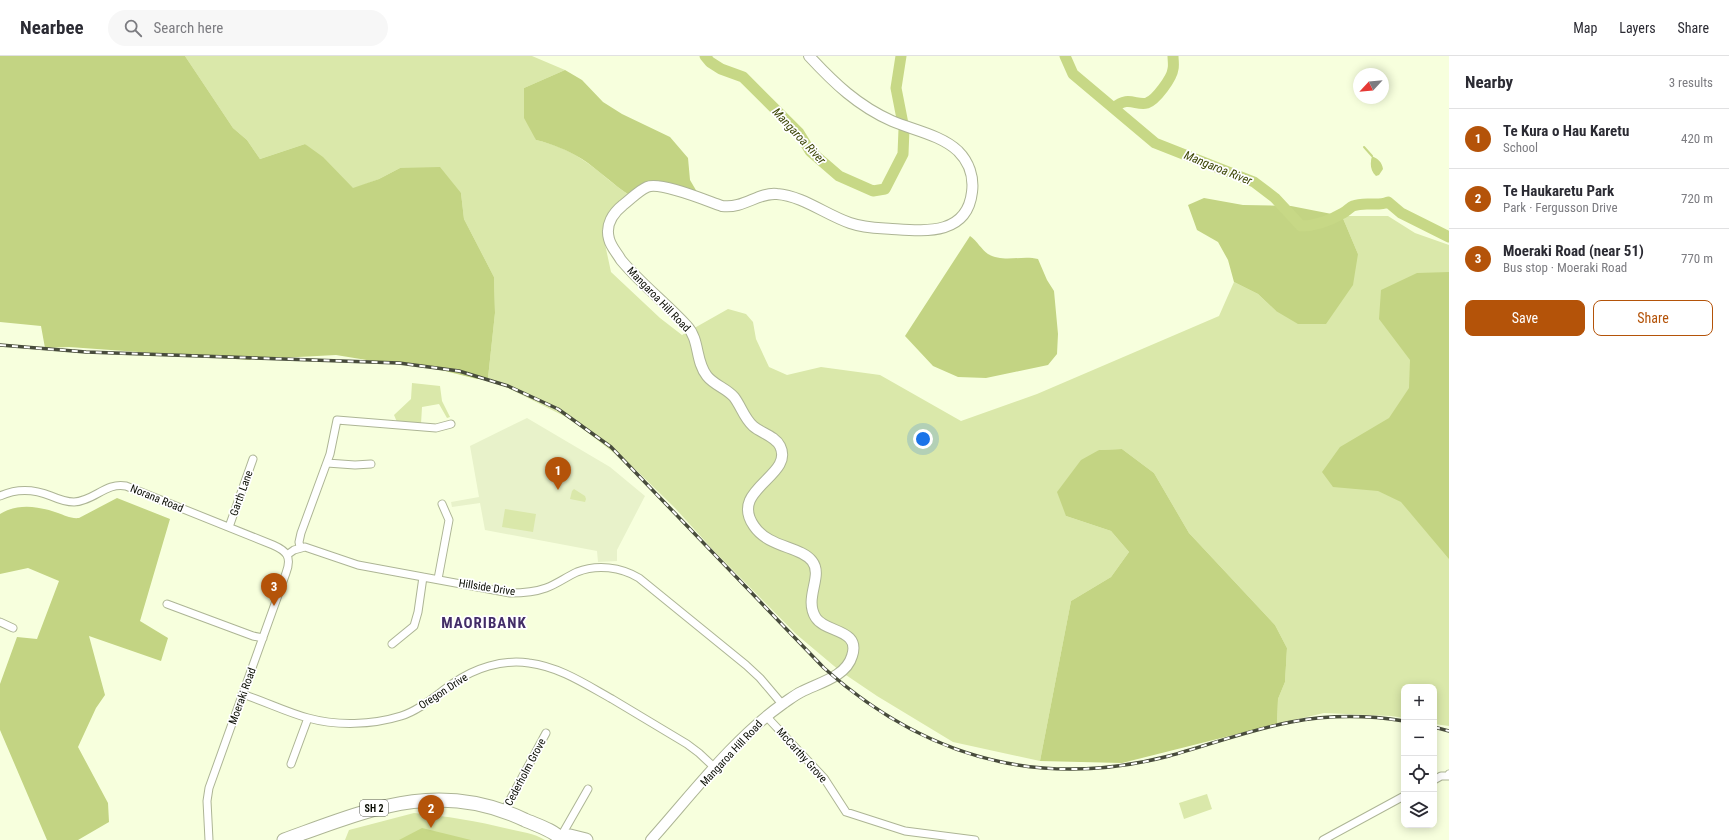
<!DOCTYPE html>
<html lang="en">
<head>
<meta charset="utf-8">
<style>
	:root { --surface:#fff; --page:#f7f7f7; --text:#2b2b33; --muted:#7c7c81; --line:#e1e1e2; --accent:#b45309 }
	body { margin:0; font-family:"Roboto Condensed",sans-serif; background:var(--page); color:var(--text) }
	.controls { position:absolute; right:12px; bottom:12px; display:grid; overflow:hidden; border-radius:8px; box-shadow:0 2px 10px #0003 }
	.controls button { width:36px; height:36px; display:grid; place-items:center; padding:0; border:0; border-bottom:1px solid var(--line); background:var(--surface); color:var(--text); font:20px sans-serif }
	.compass { position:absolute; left:1353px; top:12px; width:36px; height:36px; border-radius:50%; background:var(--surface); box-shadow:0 2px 10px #0003; rotate:244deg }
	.you { position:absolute; left:923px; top:383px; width:14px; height:14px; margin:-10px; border:3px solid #fff; border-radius:50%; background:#1a73e8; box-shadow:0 0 0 6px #1a73e833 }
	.badge { display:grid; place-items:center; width:26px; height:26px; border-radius:50%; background:var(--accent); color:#fff; font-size:13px; font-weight:700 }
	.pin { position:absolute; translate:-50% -33px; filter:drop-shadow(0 1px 2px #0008) }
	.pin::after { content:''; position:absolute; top:21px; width:14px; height:12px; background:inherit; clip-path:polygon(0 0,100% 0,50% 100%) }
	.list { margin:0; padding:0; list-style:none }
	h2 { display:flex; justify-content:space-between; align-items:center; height:52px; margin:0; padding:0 16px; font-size:17px }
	h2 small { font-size:13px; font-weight:400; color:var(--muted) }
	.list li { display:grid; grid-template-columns:26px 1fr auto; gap:12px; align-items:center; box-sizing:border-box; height:60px; padding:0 16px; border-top:1px solid var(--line) }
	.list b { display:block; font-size:15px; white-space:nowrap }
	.list p { margin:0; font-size:13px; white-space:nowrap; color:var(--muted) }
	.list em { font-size:13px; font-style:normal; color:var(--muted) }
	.actions { display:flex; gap:8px; padding:12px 16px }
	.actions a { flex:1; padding:9px 0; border:1px solid var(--accent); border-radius:8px; text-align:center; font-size:14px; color:var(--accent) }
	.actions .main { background:var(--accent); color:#fff }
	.icon { flex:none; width:22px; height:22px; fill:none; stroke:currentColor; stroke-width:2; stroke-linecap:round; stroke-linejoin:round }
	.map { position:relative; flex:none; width:1449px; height:784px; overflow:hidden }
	header { display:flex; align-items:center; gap:24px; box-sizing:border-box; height:56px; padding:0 20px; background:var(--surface); border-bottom:1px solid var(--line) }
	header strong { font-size:19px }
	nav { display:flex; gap:22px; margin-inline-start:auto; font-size:14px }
	.search { width:280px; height:36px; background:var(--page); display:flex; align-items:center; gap:10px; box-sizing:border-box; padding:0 14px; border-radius:22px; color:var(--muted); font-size:15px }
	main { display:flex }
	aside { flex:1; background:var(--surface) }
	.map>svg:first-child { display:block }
	.built { fill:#e8f2ca }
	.green { fill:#dae8aa }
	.forest { fill:#c3d483 }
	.water { fill:#c7d886 }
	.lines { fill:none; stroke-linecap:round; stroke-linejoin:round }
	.stream { stroke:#c7d886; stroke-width:2 }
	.river { stroke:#c7d886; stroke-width:11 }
	.street-casing { stroke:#adb595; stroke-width:9 }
	.secondary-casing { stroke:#adb595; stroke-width:12 }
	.highway-casing { stroke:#adb595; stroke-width:15 }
	.street { stroke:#fff; stroke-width:7 }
	.secondary { stroke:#fff; stroke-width:10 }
	.highway { stroke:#fff; stroke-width:13 }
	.rail-casing { stroke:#484c3c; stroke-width:3.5 }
	.rail { stroke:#fff; stroke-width:2; stroke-dasharray:6; stroke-linecap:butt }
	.labels { text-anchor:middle; stroke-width:3.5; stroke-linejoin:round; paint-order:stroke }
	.shield { fill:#fff; stroke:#54564f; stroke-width:1 }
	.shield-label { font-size:10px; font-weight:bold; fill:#0a0d03 }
	.street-label { font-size:11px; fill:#0a0d03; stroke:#fff }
	.water-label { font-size:12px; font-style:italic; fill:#3c4506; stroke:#fff }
	.district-label { font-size:15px; font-weight:bold; letter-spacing:1px; fill:#432d68; stroke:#fff }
</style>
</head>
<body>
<header>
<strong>Nearbee</strong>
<div class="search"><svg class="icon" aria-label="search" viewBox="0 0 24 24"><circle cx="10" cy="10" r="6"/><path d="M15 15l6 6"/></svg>Search here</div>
<nav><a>Map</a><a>Layers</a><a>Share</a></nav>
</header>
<main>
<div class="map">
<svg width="1449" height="784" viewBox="0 0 1449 784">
	<rect width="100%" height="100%" fill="#f7ffdd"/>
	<path class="built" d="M527 362 610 411 645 440 617 494V505L598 506 597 495 485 474 480 447 452 451 451 446 479 441 470 390Z"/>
	<path class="green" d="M185 0H532L565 14 524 32 536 84C553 88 569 94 583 104 600 115 614 130 631 140L621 146 602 174 611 216 660 262 682 279 728 253 746 258 753 266 756 283 769 311 787 319 821 311 880 319 961 365 1037 338 1219 260 1234 226 1258 238 1276 255 1358 198 1342 160H1388L1415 177 1449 189V670L1434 668V631H1404V662L1391 660 1324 657 1277 668 1278 643 1285 626 1287 592 1275 569 1189 477 1154 417 1122 393 1099 394 1066 460 1111 475 1129 496 1111 521 1071 545 1040 705 953 686 877 640 840 615 796 578 714 495 675 452 636 414 570 363 488 322 495 257 494 221 464 163 461 137 400 112 379 123 353 133 305 88 260 103 247 84 233 72Z
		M412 327 440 330 442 345 450 361 447 362 439 348 422 351 421 368 397 366 394 359 411 343Z
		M574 433 585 440 586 443 585 446 570 443 572 435Z
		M505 453 536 458 533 476 502 471Z
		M1207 738 1212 753 1184 763 1179 747Z
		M414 757C446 760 477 765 509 773 521 776 534 777 545 784H345L349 774Z"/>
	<path class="forest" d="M0 0H185L233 72 247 84 260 103 305 88 323 101 353 132 379 123 400 112 440 111 461 137 464 163 494 221 495 257 488 322 477 323 437 313 393 305 391 308 336 299 279 302 254 301 250 304 69 291 45 292 41 270 0 266Z
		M565 14 582 24 603 46 622 58 670 81 688 102 690 124 700 141 653 130 631 140C613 129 599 114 582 103 567 94 553 88 536 84L524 62V32Z
		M1204 142 1243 149 1291 150 1342 160 1358 198 1353 229 1326 268H1298L1276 255 1258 238 1234 226 1228 204 1218 186 1197 174 1188 149Z
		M970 180C977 185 982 194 988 198 1003 207 1022 199 1038 203L1047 224 1054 235 1058 278 1057 298 1048 309 986 322 958 321 933 310 905 280Z
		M1449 216V503L1401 446 1378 435 1333 431 1322 416 1340 391 1389 362 1409 332 1410 304 1379 263 1381 234 1417 217Z
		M1122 393 1154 417 1189 477 1275 569 1287 592 1285 626 1278 643 1277 668 1122 707 1040 705 1071 545 1111 521 1129 496 1111 475 1066 460 1057 436 1081 404 1099 394Z
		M117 442 170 463 140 565 168 582 161 605 89 580 105 639 96 652 78 691 108 747 109 766 78 784H47L0 674V628L17 581 37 583 59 525 28 512 0 518V458C18 447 38 450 58 457 64 459 71 463 79 462Z"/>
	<path class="water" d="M1372 100C1378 103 1382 106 1383 113L1379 119 1376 120C1370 114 1370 107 1372 100Z
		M422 772 471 784H399Z"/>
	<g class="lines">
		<path class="stream" d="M1364 91 1372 100"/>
		<path class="river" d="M705 0 710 6 721 13 743 21 799 77 810 95 839 120 873 135 885 133 903 98 904 73 896 32 901 0
			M1065 0 1073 18 1155 87 1254 126 1275 142 1301 170C1315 170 1331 164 1343 157 1347 155 1350 151 1353 150 1365 145 1377 151 1388 146L1401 157 1449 181
			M1114 52C1128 39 1136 50 1147 47 1156 44 1172 22 1173 13 1174 9 1173 4 1173 0"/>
		<g class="street-casing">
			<path id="street" d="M327 407 355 409 371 408
				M0 440C17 432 34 433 51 440 58 443 66 446 74 446 94 445 106 426 126 430L273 489C287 495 292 501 286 517L209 732 207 745 209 784
				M229 471 253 403
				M300 491 299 486 301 477 330 398 337 364 436 372 451 368
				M287 499 294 494 305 491 358 509 510 537C522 537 535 536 546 532 557 528 566 521 577 516 597 508 621 511 639 522L746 609 760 622 782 648
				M438 523 449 464 442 448
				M167 548 253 580 263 582
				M0 566 13 572
				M392 588 414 570 418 556 423 521
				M242 638C264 645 286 656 308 662 337 670 372 669 401 660 420 654 436 639 452 628 474 612 503 603 529 607 560 611 585 628 612 643 637 658 662 673 687 688L699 697 715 712
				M766 660 824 722 846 756 905 775 975 784
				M291 708 308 662
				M1434 724 1441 720H1448L1449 718
				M504 755 546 677
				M560 782 588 733
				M1323 784 1404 740"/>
		</g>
		<g class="secondary-casing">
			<path id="secondary" d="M651 784C692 738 734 682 784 647 790 643 795 639 801 636 818 627 846 621 852 600 861 573 826 577 816 562 803 542 824 520 812 505 800 490 769 492 754 470 728 433 795 420 780 390 775 380 761 377 753 370 744 362 741 350 734 341 726 332 714 329 707 320 695 305 700 284 687 270 666 247 641 228 621 204 617 197 611 191 609 183 605 169 613 157 623 149 631 143 638 135 647 131 660 125 707 145 722 150 744 153 758 136 777 138 803 140 826 159 850 167 864 172 878 172 892 173 924 175 967 180 972 136 974 121 969 106 958 95 941 79 913 74 892 65 858 50 834 27 809 0"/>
		</g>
		<g class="highway-casing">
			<path id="highway" d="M560 782 570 780 586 784
				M284 784C368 754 438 722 525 764 536 769 554 774 562 784"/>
		</g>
		<use href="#street" class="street"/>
		<use href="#secondary" class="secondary"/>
		<use href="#highway" class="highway"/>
		<g class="rail-casing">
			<path id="rail" d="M0 289 86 296 399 307 459 315 508 330 558 353 611 391 824 612C924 701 1038 734 1169 700 1209 689 1249 674 1291 666 1328 659 1367 659 1404 665
				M1434 671 1449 675"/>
		</g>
		<use href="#rail" class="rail"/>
	</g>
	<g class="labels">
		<rect class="shield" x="360" y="744" width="28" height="16" rx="3"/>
		<g class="shield-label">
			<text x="374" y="756">SH 2</text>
		</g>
		<g class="street-label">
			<text transform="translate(659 243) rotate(46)" y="4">Mangaroa Hill Road</text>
			<text transform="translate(241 437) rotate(-70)" y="4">Garth Lane</text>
			<text transform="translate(157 442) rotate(22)" y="4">Norana Road</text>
			<text transform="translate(487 531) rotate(9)" y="4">Hillside Drive</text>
			<text transform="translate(443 635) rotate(-33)" y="4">Oregon Drive</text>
			<text transform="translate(242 640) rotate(-70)" y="4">Moeraki Road</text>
			<text transform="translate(731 697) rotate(-47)" y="4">Mangaroa Hill Road</text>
			<text transform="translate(802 699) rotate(48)" y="4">McCarthy Grove</text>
			<text transform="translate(525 716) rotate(-62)" y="4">Cederholm Grove</text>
		</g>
		<g class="water-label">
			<text transform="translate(799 80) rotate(47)" y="4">Mangaroa River</text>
			<text transform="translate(1218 112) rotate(22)" y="4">Mangaroa River</text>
		</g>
		<g class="district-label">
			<text x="484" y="572">MAORIBANK</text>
		</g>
	</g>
</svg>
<div class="controls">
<button>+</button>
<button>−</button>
<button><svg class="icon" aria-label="locate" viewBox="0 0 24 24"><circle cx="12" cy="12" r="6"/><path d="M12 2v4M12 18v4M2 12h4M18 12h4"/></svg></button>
<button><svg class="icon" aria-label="layers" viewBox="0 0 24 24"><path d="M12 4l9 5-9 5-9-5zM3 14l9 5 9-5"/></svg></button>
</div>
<svg class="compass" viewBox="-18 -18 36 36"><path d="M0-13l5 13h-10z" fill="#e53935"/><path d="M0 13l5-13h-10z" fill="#7c7c81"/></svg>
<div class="you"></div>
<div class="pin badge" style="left:558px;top:434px">1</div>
<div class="pin badge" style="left:431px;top:772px">2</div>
<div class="pin badge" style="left:274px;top:550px">3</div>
</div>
<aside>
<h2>Nearby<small>3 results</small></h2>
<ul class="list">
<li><span class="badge">1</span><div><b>Te Kura o Hau Karetu</b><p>School</p></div><em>420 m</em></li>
<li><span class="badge">2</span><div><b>Te Haukaretu Park</b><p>Park · Fergusson Drive</p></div><em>720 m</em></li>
<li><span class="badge">3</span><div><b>Moeraki Road (near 51)</b><p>Bus stop · Moeraki Road</p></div><em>770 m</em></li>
</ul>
<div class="actions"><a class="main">Save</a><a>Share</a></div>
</aside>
</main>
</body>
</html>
